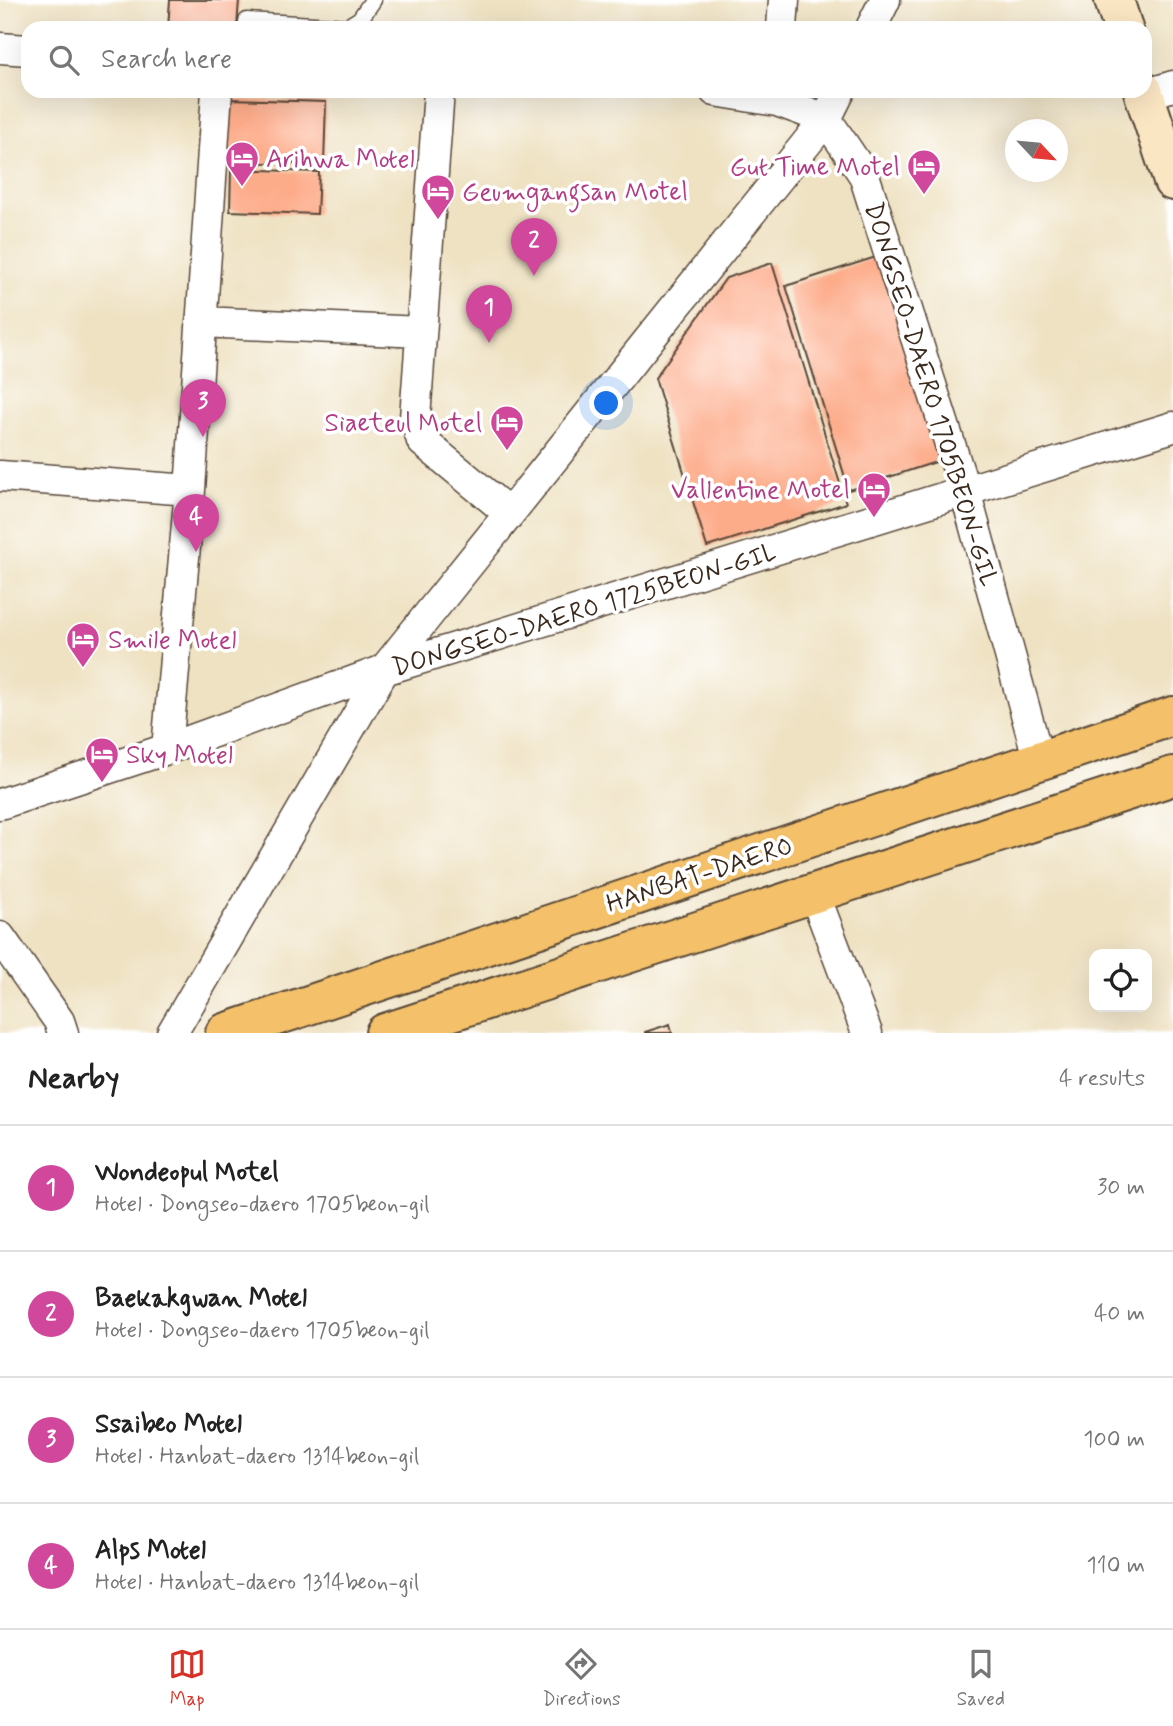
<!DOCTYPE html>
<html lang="en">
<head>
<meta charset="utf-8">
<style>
	:root { --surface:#fff; --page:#f6f6f6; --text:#222; --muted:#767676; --line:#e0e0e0; --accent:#d93025 }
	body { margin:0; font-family:Mynerve,sans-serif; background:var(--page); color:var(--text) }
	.controls { position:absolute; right:21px; bottom:21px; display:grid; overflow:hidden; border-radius:14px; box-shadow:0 7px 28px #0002 }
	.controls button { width:63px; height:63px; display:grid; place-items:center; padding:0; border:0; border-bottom:2px solid var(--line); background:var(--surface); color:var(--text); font:35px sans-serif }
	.compass { position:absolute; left:1005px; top:119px; width:63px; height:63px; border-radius:50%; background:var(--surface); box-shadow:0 7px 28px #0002; rotate:116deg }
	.you { position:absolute; left:607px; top:404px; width:24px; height:24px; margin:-18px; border:5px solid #fff; border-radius:50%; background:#1a73e8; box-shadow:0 0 0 10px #1a73e833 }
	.badge { display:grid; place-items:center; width:46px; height:46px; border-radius:50%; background:var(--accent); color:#fff; font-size:23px; font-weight:700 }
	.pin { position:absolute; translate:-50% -58px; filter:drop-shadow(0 2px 4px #0008) }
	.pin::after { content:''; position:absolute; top:37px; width:24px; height:21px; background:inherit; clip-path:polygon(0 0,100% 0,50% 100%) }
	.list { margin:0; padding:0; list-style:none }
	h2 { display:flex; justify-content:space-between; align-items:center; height:91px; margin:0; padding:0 28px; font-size:30px }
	h2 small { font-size:23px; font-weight:400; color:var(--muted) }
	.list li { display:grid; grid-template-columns:46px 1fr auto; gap:21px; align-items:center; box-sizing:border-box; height:126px; padding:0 28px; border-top:2px solid var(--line) }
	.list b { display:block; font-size:26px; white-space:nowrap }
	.list p { margin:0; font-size:23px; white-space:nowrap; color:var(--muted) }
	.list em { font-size:23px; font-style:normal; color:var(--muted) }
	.icon { flex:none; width:38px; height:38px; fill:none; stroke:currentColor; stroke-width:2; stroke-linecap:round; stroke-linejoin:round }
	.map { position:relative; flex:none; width:1173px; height:1033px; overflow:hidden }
	.search { position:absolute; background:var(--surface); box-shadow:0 7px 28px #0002; left:21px; right:21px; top:21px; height:77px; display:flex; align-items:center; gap:18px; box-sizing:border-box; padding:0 24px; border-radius:21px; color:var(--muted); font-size:26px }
	.sheet { height:595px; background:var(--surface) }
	nav { display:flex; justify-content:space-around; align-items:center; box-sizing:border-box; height:98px; border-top:2px solid var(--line); background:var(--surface); font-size:19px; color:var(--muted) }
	nav a { display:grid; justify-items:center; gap:4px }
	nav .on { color:var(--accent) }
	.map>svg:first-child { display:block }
	.building { fill:#fdac8a }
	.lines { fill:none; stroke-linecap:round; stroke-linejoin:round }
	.lane-casing { stroke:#564637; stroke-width:19 }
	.street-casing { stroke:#564637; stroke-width:33 }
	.secondary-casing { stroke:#564637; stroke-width:42 }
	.primary-casing { stroke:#564637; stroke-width:42 }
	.lane { stroke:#fff; stroke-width:16 }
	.street { stroke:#fff; stroke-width:30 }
	.secondary { stroke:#fbe6c3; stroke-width:38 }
	.primary { stroke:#f4c16a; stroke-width:38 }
	.labels { text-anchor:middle; stroke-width:7; stroke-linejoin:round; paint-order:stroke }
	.hotel-label { font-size:26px; fill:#b23c85; stroke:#fff; text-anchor:start }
	.street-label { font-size:26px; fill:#3b2a1e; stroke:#fff }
</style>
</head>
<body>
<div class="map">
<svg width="1173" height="1033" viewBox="0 0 1173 1033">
	<rect width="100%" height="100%" fill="#fff"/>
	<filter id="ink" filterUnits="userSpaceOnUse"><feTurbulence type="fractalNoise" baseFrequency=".0143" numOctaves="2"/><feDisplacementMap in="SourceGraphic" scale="14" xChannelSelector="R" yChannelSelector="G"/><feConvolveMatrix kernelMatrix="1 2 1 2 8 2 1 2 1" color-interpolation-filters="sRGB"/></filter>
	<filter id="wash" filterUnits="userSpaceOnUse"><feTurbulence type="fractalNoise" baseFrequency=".00686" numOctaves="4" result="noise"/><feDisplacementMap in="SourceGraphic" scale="28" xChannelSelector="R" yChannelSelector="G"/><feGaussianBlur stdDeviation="1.57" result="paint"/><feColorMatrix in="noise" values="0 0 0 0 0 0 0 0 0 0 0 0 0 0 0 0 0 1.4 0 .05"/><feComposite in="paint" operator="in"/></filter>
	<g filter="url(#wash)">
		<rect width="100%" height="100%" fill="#efe2c3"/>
		<g id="blocks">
			<path class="building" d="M170 0H239L237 28H168Z
				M229 99 326 102 324 164 227 162Z
				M231 169 319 172 317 214 230 211Z
				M882 255 945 459 849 490 786 286Z
				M772 263 846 503 707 547 655 378 726 278Z
				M670 1024 672 1033H645V1032Z"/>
		</g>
	</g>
	<g filter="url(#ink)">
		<use href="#blocks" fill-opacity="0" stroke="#564637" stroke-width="2"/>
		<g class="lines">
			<g class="lane-casing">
				<path id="lane" d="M247 21 347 27 360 19 373 0"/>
			</g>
			<g class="street-casing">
				<path id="street" d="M782 28 784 0
					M871 28 885 0
					M0 48 28 50
					M439 91 415 418 422 441 509 513
					M715 91 777 101 826 119
					M1144 95 1173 86
					M826 119 864 175 965 491 1039 761
					M201 322 421 332
					M0 476 190 490
					M167 749 190 490 217 91
					M0 804 167 749 384 670 1173 427
					M814 893 867 1033
					M0 937 59 1021 63 1033
					M172 1033 384 670 826 119 840 91"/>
			</g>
			<g class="secondary-casing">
				<path id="secondary" d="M1114 0 1123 28
					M1143 91 1173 181"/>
			</g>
			<g class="primary-casing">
				<path id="primary" d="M225 1033 1173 716
					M385 1033 1173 776"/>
			</g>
			<use href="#lane" class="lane"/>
			<use href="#street" class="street"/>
			<use href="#secondary" class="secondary"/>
			<use href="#primary" class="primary"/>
		</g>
	</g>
	<defs>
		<g id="hotel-pin" transform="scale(1.75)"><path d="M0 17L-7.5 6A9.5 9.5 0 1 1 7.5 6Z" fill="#d1479c" stroke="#fff"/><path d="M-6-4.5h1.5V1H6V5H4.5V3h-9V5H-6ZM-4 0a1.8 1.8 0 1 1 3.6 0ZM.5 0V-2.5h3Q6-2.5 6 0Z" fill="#fff"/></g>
	</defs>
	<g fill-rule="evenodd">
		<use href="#hotel-pin" x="242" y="158"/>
		<use href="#hotel-pin" x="924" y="166"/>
		<use href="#hotel-pin" x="438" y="191"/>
		<use href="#hotel-pin" x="507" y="422"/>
		<use href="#hotel-pin" x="874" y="489"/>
		<use href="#hotel-pin" x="83" y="639"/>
		<use href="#hotel-pin" x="102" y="754"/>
	</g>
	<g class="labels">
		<g class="hotel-label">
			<text x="266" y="167">Arihwa Motel</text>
			<text x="900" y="175" text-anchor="end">Gut Time Motel</text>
			<text x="462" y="200">Geumgangsan Motel</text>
			<text x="482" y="431" text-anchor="end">Siaeteul Motel</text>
			<text x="850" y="498" text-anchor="end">Vallentine Motel</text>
			<text x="108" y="648">Smile Motel</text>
			<text x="126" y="763">Sky Motel</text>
		</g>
		<g class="street-label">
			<text transform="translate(932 394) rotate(73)" y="9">DONGSEO-DAERO 1705BEON-GIL</text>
			<text transform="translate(584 609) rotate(-17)" y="9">DONGSEO-DAERO 1725BEON-GIL</text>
			<text transform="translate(699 874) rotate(-18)" y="9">HANBAT-DAERO</text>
		</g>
	</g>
</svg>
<div class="controls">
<button><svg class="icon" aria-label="locate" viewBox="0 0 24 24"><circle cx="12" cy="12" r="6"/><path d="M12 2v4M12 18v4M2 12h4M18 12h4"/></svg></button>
</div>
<svg class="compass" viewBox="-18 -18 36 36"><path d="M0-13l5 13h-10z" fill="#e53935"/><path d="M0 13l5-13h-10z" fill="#767676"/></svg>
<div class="you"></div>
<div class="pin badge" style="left:489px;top:343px;background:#d1479c">1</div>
<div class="pin badge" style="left:534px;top:276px;background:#d1479c">2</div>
<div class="pin badge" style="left:203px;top:437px;background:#d1479c">3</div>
<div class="pin badge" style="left:196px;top:552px;background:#d1479c">4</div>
<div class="search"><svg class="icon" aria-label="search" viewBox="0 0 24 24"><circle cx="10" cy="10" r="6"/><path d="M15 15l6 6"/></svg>Search here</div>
</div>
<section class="sheet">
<h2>Nearby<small>4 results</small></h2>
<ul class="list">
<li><span class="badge" style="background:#d1479c">1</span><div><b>Wondeopul Motel</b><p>Hotel · Dongseo-daero 1705beon-gil</p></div><em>30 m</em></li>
<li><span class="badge" style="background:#d1479c">2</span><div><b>Baekakgwan Motel</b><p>Hotel · Dongseo-daero 1705beon-gil</p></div><em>40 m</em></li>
<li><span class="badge" style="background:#d1479c">3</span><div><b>Ssaibeo Motel</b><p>Hotel · Hanbat-daero 1314beon-gil</p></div><em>100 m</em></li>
<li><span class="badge" style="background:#d1479c">4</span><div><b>Alps Motel</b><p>Hotel · Hanbat-daero 1314beon-gil</p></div><em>110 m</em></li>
</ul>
</section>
<nav>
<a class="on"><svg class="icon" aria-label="map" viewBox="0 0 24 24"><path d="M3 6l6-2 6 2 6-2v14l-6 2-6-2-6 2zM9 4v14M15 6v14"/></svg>Map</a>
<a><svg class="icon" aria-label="directions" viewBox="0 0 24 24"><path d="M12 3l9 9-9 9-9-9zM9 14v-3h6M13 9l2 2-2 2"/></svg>Directions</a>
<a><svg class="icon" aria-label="saved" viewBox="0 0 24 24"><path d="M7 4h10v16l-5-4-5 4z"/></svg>Saved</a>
</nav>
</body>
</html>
